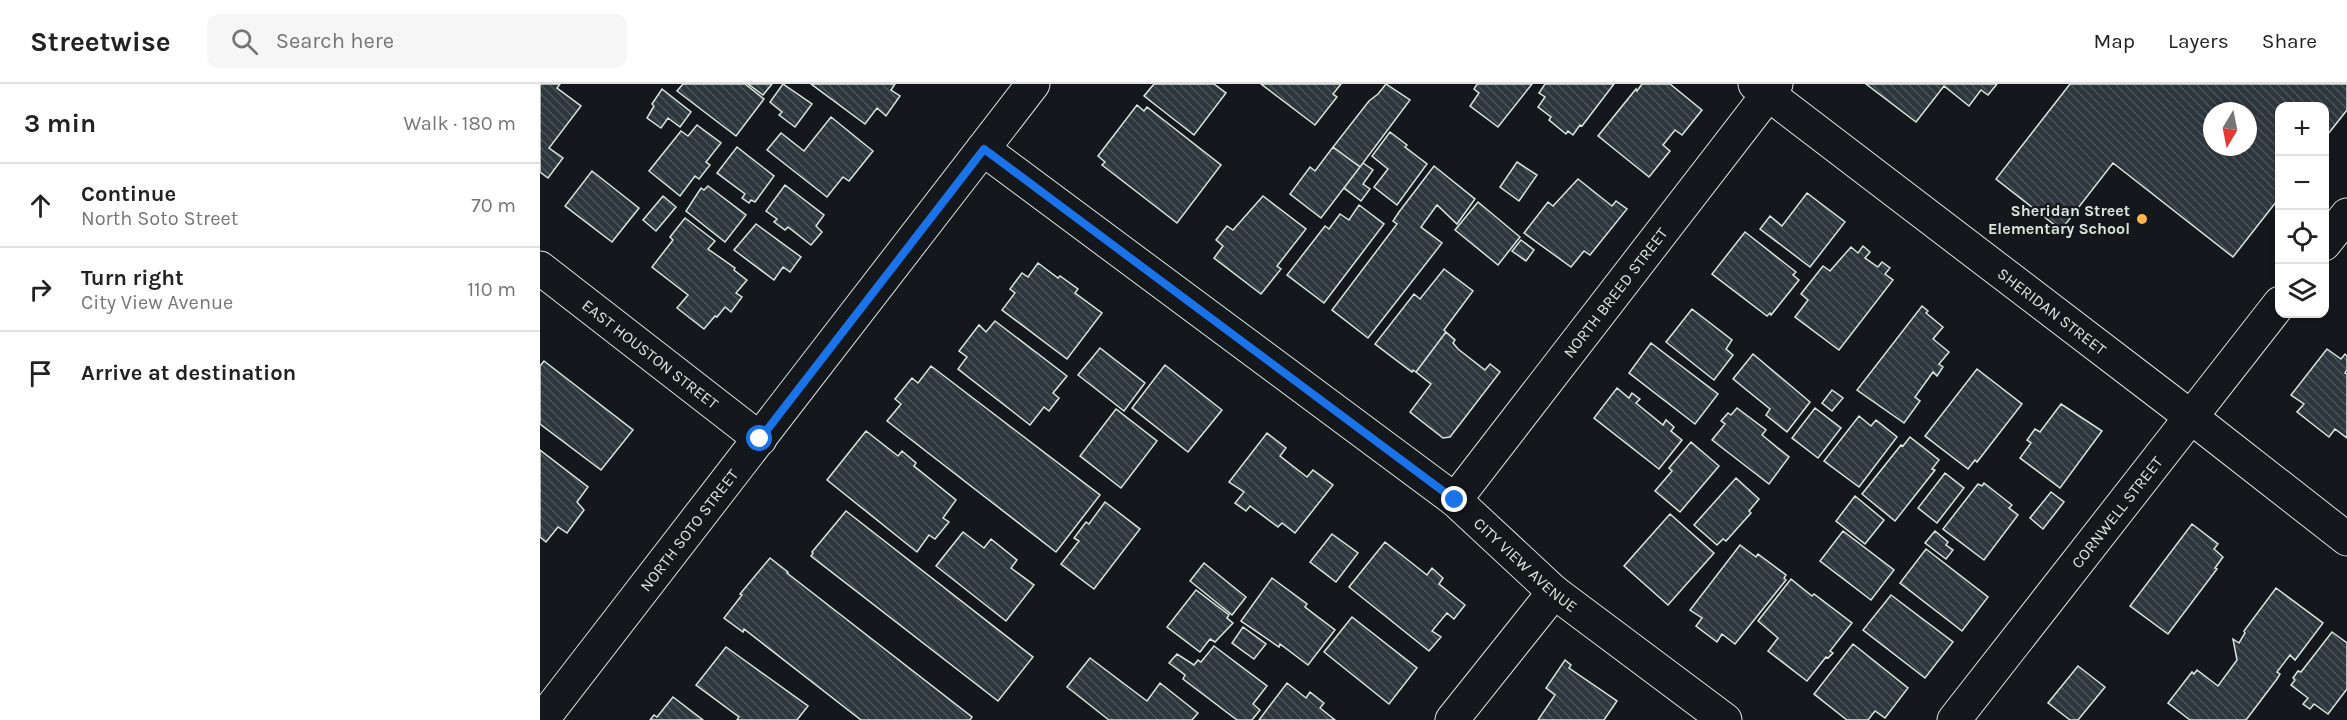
<!DOCTYPE html>
<html lang="en">
<head>
<meta charset="utf-8">
<style>
	:root { --surface:#fff; --page:#f6f6f6; --text:#222; --muted:#767676; --line:#e0e0e0 }
	body { margin:0; font-family:Karla,sans-serif; background:var(--page); color:var(--text) }
	.controls { position:absolute; right:18px; top:18px; display:grid; overflow:hidden; border-radius:12px; box-shadow:0 2px 4px #0004 }
	.controls button { width:54px; height:54px; display:grid; place-items:center; padding:0; border:0; border-bottom:2px solid var(--line); background:var(--surface); color:var(--text); font:30px sans-serif }
	.compass { position:absolute; left:1663px; top:18px; width:54px; height:54px; border-radius:50%; background:var(--surface); box-shadow:0 2px 4px #0004; rotate:190deg }
	.stop { position:absolute; width:18px; height:18px; margin:-14px; border:4px solid #1a73e8; border-radius:50%; background:#fff }
	.stop.end { background:#1a73e8; border-color:#fff; box-shadow:0 2px 6px #0008 }
	.list { margin:0; padding:0; list-style:none }
	h2 { display:flex; justify-content:space-between; align-items:center; height:78px; margin:0; padding:0 24px; font-size:26px }
	h2 small { font-size:20px; font-weight:400; color:var(--muted) }
	.list li { display:grid; grid-template-columns:39px 1fr auto; gap:18px; align-items:center; box-sizing:border-box; height:84px; padding:0 24px; border-top:2px solid var(--line) }
	.list b { display:block; font-size:22px; white-space:nowrap }
	.list p { margin:0; font-size:20px; white-space:nowrap; color:var(--muted) }
	.list em { font-size:20px; font-style:normal; color:var(--muted) }
	.icon { flex:none; width:33px; height:33px; fill:none; stroke:currentColor; stroke-width:2; stroke-linecap:round; stroke-linejoin:round }
	.map { position:relative; flex:none; width:1807px; height:636px; overflow:hidden }
	header { display:flex; align-items:center; gap:36px; box-sizing:border-box; height:84px; padding:0 30px; background:var(--surface); border-bottom:2px solid var(--line) }
	header strong { font-size:28px }
	nav { display:flex; gap:33px; margin-inline-start:auto; font-size:21px }
	.search { width:420px; height:54px; background:var(--page); display:flex; align-items:center; gap:15px; box-sizing:border-box; padding:0 21px; border-radius:12px; color:var(--muted); font-size:22px }
	main { display:flex }
	aside { flex:1; background:var(--surface) }
	.map>svg:first-child { display:block }
	.building { fill:url(#building-back-hatch); stroke:#d8e6dc; stroke-width:1.5; fill-rule:evenodd }
	.lines { fill:none; stroke-linecap:round; stroke-linejoin:round }
	.minor-casing { stroke:#d8e6dc; stroke-width:35 }
	.primary-casing { stroke:#d8e6dc; stroke-width:35 }
	.minor { stroke:#14181c; stroke-width:33 }
	.primary { stroke:#14181c; stroke-width:33 }
	.route { stroke:#1a73e8; stroke-width:8 }
	.poi-dot { fill:#ffb74d; stroke:#14181c; stroke-width:2 }
	.labels { text-anchor:middle; stroke-width:4.5; stroke-linejoin:round; paint-order:stroke }
	.poi-label { font-size:16px; font-weight:bold; fill:#d8e6dc; stroke:#14181c; text-anchor:end }
	.street-label { font-size:16px; fill:#d8e6dc; stroke:#14181c }
</style>
</head>
<body>
<header>
<strong>Streetwise</strong>
<div class="search"><svg class="icon" aria-label="search" viewBox="0 0 24 24"><circle cx="10" cy="10" r="6"/><path d="M15 15l6 6"/></svg>Search here</div>
<nav><a>Map</a><a>Layers</a><a>Share</a></nav>
</header>
<main>
<aside>
<h2>3 min<small>Walk · 180 m</small></h2>
<ul class="list">
<li><svg class="icon" aria-label="ahead" viewBox="0 0 24 24"><path d="M12 20V5M6 11l6-6 6 6"/></svg><div><b>Continue</b><p>North Soto Street</p></div><em>70 m</em></li>
<li><svg class="icon" aria-label="right" viewBox="0 0 24 24"><path d="M7 20v-9h11M14 6l5 5-5 5"/></svg><div><b>Turn right</b><p>City View Avenue</p></div><em>110 m</em></li>
<li><svg class="icon" aria-label="arrive" viewBox="0 0 24 24"><path d="M6 21V4h12l-3 4 3 4H6"/></svg><div><b>Arrive at destination</b></div></li>
</ul>
</aside>
<div class="map">
<svg width="1807" height="636" viewBox="0 0 1807 636">
	<defs>
		<pattern id="building-back-hatch" width="6" height="6" patternUnits="userSpaceOnUse" patternTransform="scale(1.5)"><rect width="6" height="6" fill="#2c363c"/><path d="M-1 5l2 2M0 0l6 6M5-1l2 2" fill="none" stroke="#4a5358"/></pattern>
	</defs>
	<rect width="100%" height="100%" fill="#14181c"/>
	<path class="building" d="M0 0H20L17 4 41 22 9 64 23 74 8 94 0 88Z
		M143 0H205L224 15 196 52 137 7Z
		M208 0H232L223 11Z
		M243 0 272 20 255 43 239 31 242 28 230 18Z
		M271 0H355L351 6 360 12 346 32 337 24 325 40Z
		M614 0H674L686 9 654 51 604 12Z
		M721 0H801L793 10 797 13 775 41Z
		M846 0 870 16 820 83 793 63 829 17 838 10Z
		M937 0H992L958 43 930 22 939 9 934 5Z
		M1005 0H1074L1042 42 1040 41 1033 51 1028 47 1026 50 1009 36 1011 33 998 23 1005 13 999 9Z
		M1102 0H1130L1162 26 1142 51 1135 46 1123 61 1130 67 1109 93 1058 52 1096 5 1097 7Z
		M1326 0H1457L1448 11 1441 6 1429 22 1404 2 1376 38Z
		M1530 0H1807V26L1784 55V22H1740V113L1693 173 1573 79 1521 146 1456 95ZM1672 27H1708V63H1672Z
		M122 5 151 28 140 43 128 34 121 44 107 34 114 22 112 20Z
		M597 21 604 27 607 23 681 81 637 139 562 81 565 78 558 72Z
		M291 33 333 67 309 97 303 93 287 113 227 66 241 49 264 67Z
		M157 41 181 59 166 78 170 81 159 95 155 92 140 112 109 87 141 47 148 52Z
		M850 48 867 61 865 63 887 80 857 121 834 103 848 85 832 72Z
		M197 63 234 92 215 118 211 116 209 119 202 114 205 110 177 89Z
		M793 63 820 83 781 134 750 110 770 83 775 87Z
		M977 78 997 91 979 117 960 103Z
		M823 79 833 86 823 100 830 105 821 117 804 104Z
		M894 82 935 115 917 140 897 121 881 143 902 159 828 254 792 226 857 140 853 137 859 128Z
		M52 87 99 124 72 158 25 122Z
		M1038 95 1072 122 1076 117 1087 125 1050 171 1044 167 1031 183 984 149 1008 118 1013 122Z
		M245 101 284 131 276 142 282 148 271 161 248 143 245 146 234 138 237 135 226 127Z
		M168 102 206 131 185 158 146 127 161 104 164 106Z
		M1267 109 1305 138 1270 183 1220 145 1230 132 1242 142Z
		M123 112 136 123 116 147 103 136Z
		M723 112 766 145 737 182 741 185 721 210 674 174 683 162 676 156 687 142 693 146Z
		M938 118 980 153 958 181 915 146Z
		M819 121 844 140 784 219 747 191 785 142 789 145 800 130 809 136Z
		M145 134 175 157 168 165 195 184 194 186 207 196 196 209 202 213 191 228 185 223 177 233 175 232 164 245 137 224 148 211 112 183 133 156 130 153Z
		M216 140 261 173 250 188 243 183 234 196 194 166Z
		M1205 148 1256 188 1253 191 1259 196 1231 231 1230 229 1227 232 1172 190Z
		M981 156 994 166 986 177 972 167Z
		M1323 162 1330 168 1325 174 1338 183 1342 178 1350 184 1345 190 1353 196 1299 266 1255 233 1268 216 1261 210 1283 182 1290 187 1311 163 1318 169Z
		M498 179 518 194 520 192 538 205 535 209 562 229 527 275 462 226 475 209 470 205 482 189 488 193Z
		M904 185 933 207 904 246 906 248 876 288 873 286 872 288 835 260 874 210 880 215Z
		M1382 222 1388 227 1386 229 1403 243 1393 255 1409 268 1399 280 1403 283 1397 292 1393 288 1375 313 1380 317 1364 339 1317 306Z
		M1152 225 1192 256 1186 265 1193 271 1174 296 1126 258Z
		M455 237 527 292 513 309 519 314 509 327 504 323 490 341 418 285 427 273 419 267 439 241 446 248Z
		M906 248 915 256 913 259 918 265 945 286 950 280 960 288 910 353 903 354 870 328 891 300 876 288Z
		M1111 259 1178 310 1155 340 1089 289Z
		M560 264 605 299 584 327 538 291Z
		M1787 265 1801 275 1805 270 1807 272V286L1805 289 1807 290V354L1795 345 1789 353 1757 328 1764 320 1751 311Z
		M1213 270 1270 318 1247 348 1226 331 1230 325 1193 295Z
		M4 277 93 346 61 386 0 340V282Z
		M625 281 682 326 648 368 592 324Z
		M391 282 560 411 516 468 347 337 361 320 355 315 372 294 378 299Z
		M1437 285 1482 320 1437 378 1435 376 1428 385 1385 352Z
		M1077 304 1089 314 1092 309 1100 315 1096 319 1123 341 1126 336 1134 343 1131 347 1142 356 1119 385 1054 334Z
		M1292 306 1303 314 1292 327 1282 319Z
		M1521 320 1562 347 1520 404 1480 374 1491 359 1487 356 1495 345 1500 348Z
		M1197 324 1226 346 1222 351 1249 373 1229 400 1172 356 1185 340 1181 337 1188 329 1191 331Z
		M1275 324 1301 344 1278 374 1252 354Z
		M576 325 617 357 581 404 540 372Z
		M1319 332 1331 342 1336 336 1357 353 1319 403 1284 377Z
		M326 347 358 372 362 367 376 379 374 382 416 416 403 434 409 438 395 455 389 451 377 468 287 396Z
		M727 349 746 364 740 372 767 393 773 386 793 401 755 449 742 439 738 443 710 422 706 427 695 419 704 408 689 398Z
		M1370 353 1399 376 1392 385 1395 386 1355 437 1322 410 1361 361 1363 362Z
		M1151 358 1179 382 1140 428 1115 407 1132 387 1129 384Z
		M0 366 48 403 37 418 44 426 27 449 18 443 6 458 0 453Z
		M1405 389 1424 404 1397 439 1378 424Z
		M1196 394 1219 415 1209 427 1211 429 1186 457 1183 455 1177 461 1154 441Z
		M1444 399 1472 421 1469 424 1478 431 1444 476 1403 445 1438 400 1442 402Z
		M1511 408 1524 418 1503 445 1490 434Z
		M1315 412 1344 436 1325 460 1296 437Z
		M565 418 600 445 554 505 521 480 539 457 534 454 546 438 549 440Z
		M306 427 493 573 458 617 271 472 273 469 272 468Z
		M1130 430 1174 469 1128 521 1084 482Z
		M1652 440 1678 460 1674 465 1683 473 1675 484 1677 485 1628 550 1590 522Z
		M1303 447 1354 486 1331 516 1280 477Z
		M1395 447 1408 458 1406 461 1413 466 1406 475 1385 459Z
		M423 448 444 464 451 455 477 476 471 484 494 501 466 537 396 482Z
		M792 450 818 469 796 498 770 478Z
		M845 458 887 491 892 484 903 494 899 500 925 521 914 535 907 529 892 547 901 553 889 567 809 503Z
		M1200 461 1216 473 1218 470 1246 491 1244 494 1246 496 1195 560 1182 550 1177 558 1156 542 1162 534 1150 526Z
		M1386 465 1448 513 1422 547 1360 499Z
		M230 474 248 488 247 489 432 633 430 636H321L204 545 203 548 184 534 202 511 200 510Z
		M664 479 706 513 692 531 650 497Z
		M732 494 767 520 765 523 795 546 768 581 740 560 739 563 701 537Z
		M1251 495 1272 512 1274 510 1312 539 1290 567 1293 569 1288 574 1286 573 1267 597 1228 567 1238 554 1218 537Z
		M1736 504 1783 539 1755 576 1750 571 1737 588 1740 590 1737 595 1706 636H1650L1628 619 1652 588 1654 590 1657 586 1678 602 1697 576 1693 555 1699 559 1705 549 1704 547Z
		M656 506 689 531 687 534 693 539 675 558 670 555 660 568 627 543Z
		M1351 511 1413 558 1385 594 1323 546Z
		M812 533 877 584 849 620 784 568Z
		M703 543 726 560 714 575 692 559Z
		M1792 548 1807 559V605L1788 630 1774 620 1770 625 1763 620 1768 614 1751 601 1755 596 1753 594 1758 587 1761 588Z
		M1313 560 1368 604 1345 634 1335 627 1328 636H1307L1274 610Z
		M674 562 727 602 713 620 720 626 712 636H697L643 595 645 591 629 579 637 570 654 581 658 576 661 578Z
		M186 563 268 622 257 636H197L199 633 156 601Z
		M550 574 607 617 620 599 658 629 652 636H569L527 603Z
		M1025 576 1031 581 1029 584 1077 617 1064 636H998L1015 611 1006 604Z
		M1538 582 1565 603 1538 636H1530L1508 619Z
		M747 599 766 614 770 608 784 619 780 624 795 636H719Z
		M133 613 163 636H110L114 631 117 633Z"/>
	<g class="lines">
		<g class="minor-casing">
			<g id="minor">
				<path id="s1" d="M1215 0 1651 333 1807 455"/>
				<path id="s2" d="M443 65 915 416 1014 508 1185 636"/>
				<path d="M1784 160 1807 131"/>
				<path id="s3" d="M0 184 220 355"/>
				<path id="s4" d="M915 416 1236 0"/>
				<path d="M912 636 1014 508"/>
				<path id="s5" d="M1414 636 1740 219"/>
			</g>
		</g>
		<g class="primary-casing">
			<g id="primary">
				<path id="s6" d="M2 636 493 0"/>
			</g>
		</g>
		<use href="#minor" class="minor"/>
		<use href="#primary" class="primary"/>
	</g>
	<g class="lines">
		<path class="route" d="M220 355 444 65 915 416"/>
	</g>
	<circle class="poi-dot" cx="1602" cy="135" r="6"/>
	<g class="labels">
		<g class="poi-label">
			<text x="1590" y="132">Sheridan Street<tspan x="1590" dy="18">Elementary School</tspan></text>
		</g>
		<g class="street-label">
			<text dy="6" stroke="none"><textPath href="#s4" startOffset="262">NORTH BREED STREET</textPath></text>
			<text dy="6" stroke="none"><textPath href="#s1" startOffset="374">SHERIDAN STREET</textPath></text>
			<text dy="6" stroke="none"><textPath href="#s3" startOffset="140">EAST HOUSTON STREET</textPath></text>
			<text dy="6" stroke="none"><textPath href="#s5" startOffset="264">CORNWELL STREET</textPath></text>
			<text dy="6" stroke="none"><textPath href="#s6" startOffset="240">NORTH SOTO STREET</textPath></text>
			<text dy="6" stroke="none"><textPath href="#s2" startOffset="684">CITY VIEW AVENUE</textPath></text>
		</g>
	</g>
</svg>
<div class="controls">
<button>+</button>
<button>−</button>
<button><svg class="icon" aria-label="locate" viewBox="0 0 24 24"><circle cx="12" cy="12" r="6"/><path d="M12 2v4M12 18v4M2 12h4M18 12h4"/></svg></button>
<button><svg class="icon" aria-label="layers" viewBox="0 0 24 24"><path d="M12 4l9 5-9 5-9-5zM3 14l9 5 9-5"/></svg></button>
</div>
<svg class="compass" viewBox="-18 -18 36 36"><path d="M0-13l5 13h-10z" fill="#e53935"/><path d="M0 13l5-13h-10z" fill="#767676"/></svg>
<div class="stop" style="left:220px;top:355px"></div>
<div class="stop end" style="left:915px;top:416px"></div>
</div>
</main>
</body>
</html>
